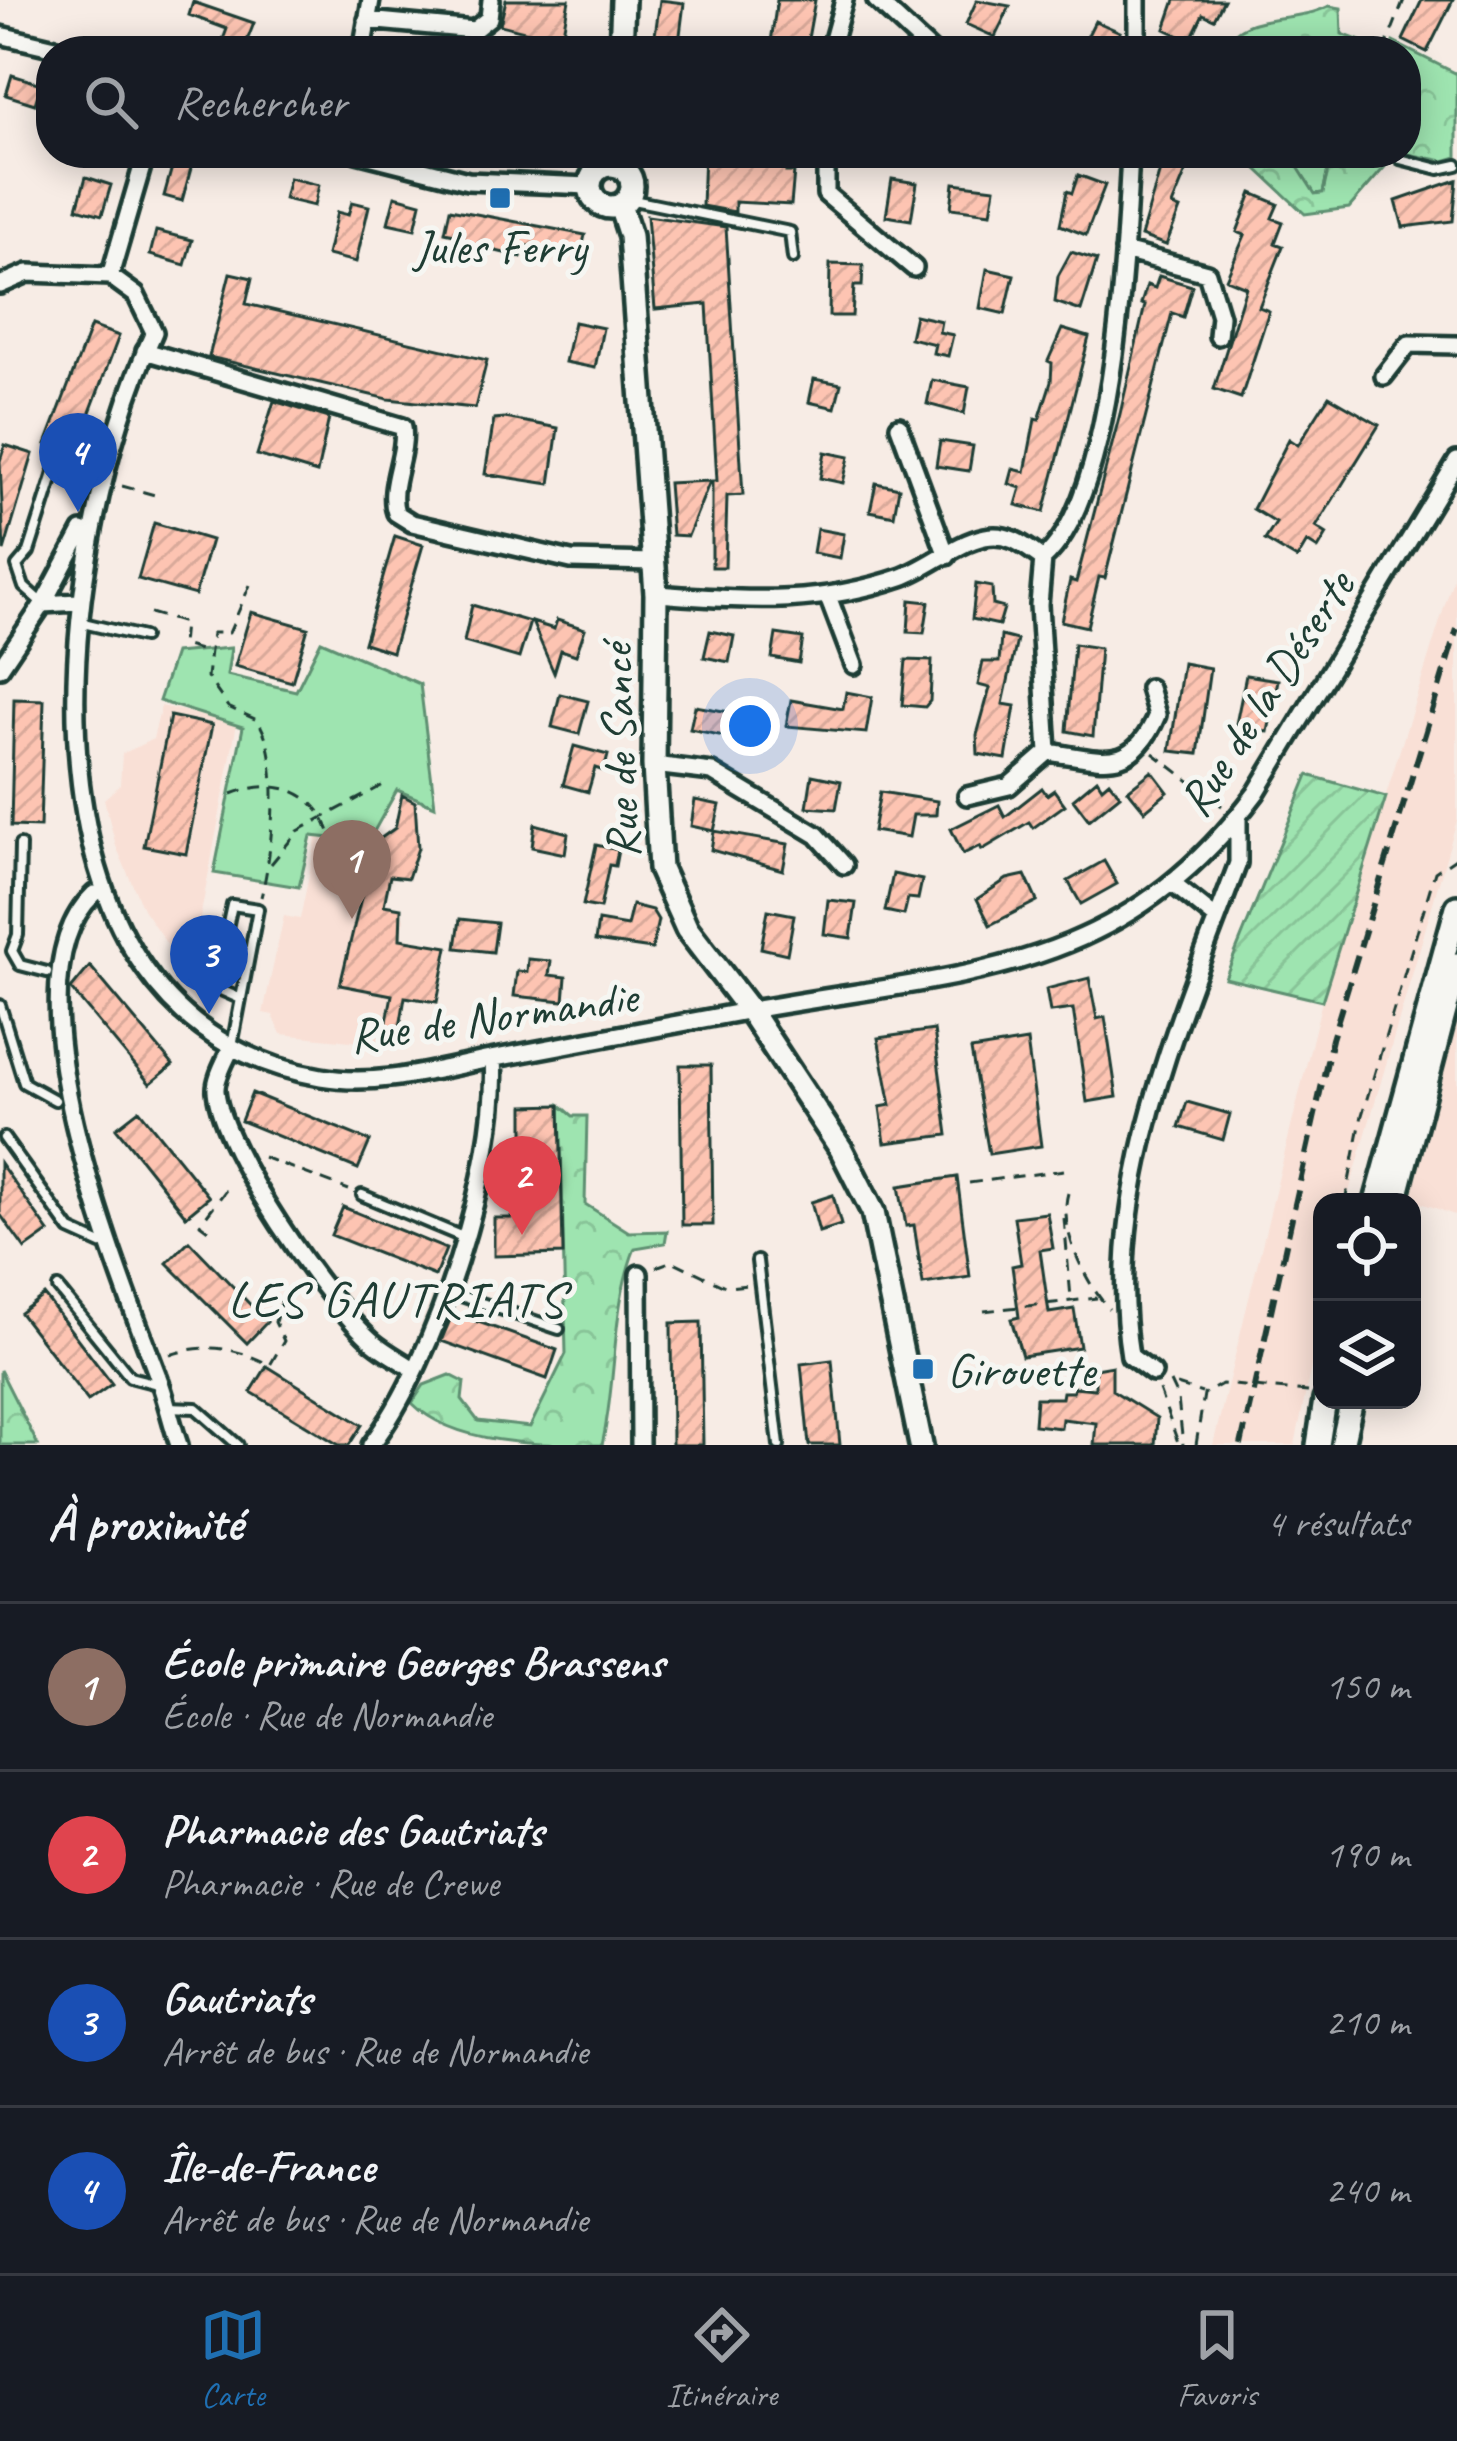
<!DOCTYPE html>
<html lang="fr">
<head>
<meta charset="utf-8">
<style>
	:root { --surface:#171b24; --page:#242831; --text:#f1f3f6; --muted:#9ea1a6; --line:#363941; --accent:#1f6fb2 }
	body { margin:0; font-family:Caveat,sans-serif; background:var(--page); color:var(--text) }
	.controls { position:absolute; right:36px; bottom:36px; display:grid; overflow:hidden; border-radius:24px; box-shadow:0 6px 30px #0003 }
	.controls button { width:108px; height:108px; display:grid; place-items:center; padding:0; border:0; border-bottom:3px solid var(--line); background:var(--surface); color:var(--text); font:60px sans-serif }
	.you { position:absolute; left:750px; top:726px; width:42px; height:42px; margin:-30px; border:9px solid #fff; border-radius:50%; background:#1a73e8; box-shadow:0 0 0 18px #1a73e833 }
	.badge { display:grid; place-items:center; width:78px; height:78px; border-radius:50%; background:var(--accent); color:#fff; font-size:39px; font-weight:700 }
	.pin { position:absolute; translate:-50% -99px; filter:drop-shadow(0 3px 6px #0008) }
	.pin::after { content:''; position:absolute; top:63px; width:42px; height:36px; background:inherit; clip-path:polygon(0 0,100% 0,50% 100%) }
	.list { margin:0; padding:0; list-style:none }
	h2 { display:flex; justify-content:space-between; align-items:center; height:156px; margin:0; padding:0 48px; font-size:51px }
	h2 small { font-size:39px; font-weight:400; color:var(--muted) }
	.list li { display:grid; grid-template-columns:78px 1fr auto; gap:36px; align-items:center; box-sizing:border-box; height:168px; padding:0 48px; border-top:3px solid var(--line) }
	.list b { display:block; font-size:45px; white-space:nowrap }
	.list p { margin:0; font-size:39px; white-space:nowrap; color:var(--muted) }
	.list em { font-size:39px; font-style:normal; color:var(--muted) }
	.icon { flex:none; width:66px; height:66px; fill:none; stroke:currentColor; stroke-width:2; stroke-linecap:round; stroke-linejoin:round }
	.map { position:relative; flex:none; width:1457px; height:1445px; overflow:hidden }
	.search { position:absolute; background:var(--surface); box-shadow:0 6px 30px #0003; left:36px; right:36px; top:36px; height:132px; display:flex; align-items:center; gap:30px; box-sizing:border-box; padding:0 42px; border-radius:48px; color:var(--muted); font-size:45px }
	.sheet { height:828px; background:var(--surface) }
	nav { display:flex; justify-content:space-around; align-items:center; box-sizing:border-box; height:168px; border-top:3px solid var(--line); background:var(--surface); font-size:33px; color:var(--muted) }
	nav a { display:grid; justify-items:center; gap:6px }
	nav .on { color:var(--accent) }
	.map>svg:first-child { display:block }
	.built { fill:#f9e0d6 }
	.green { fill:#9ee4b0; stroke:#5e9072; stroke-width:3 }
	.forest { fill:url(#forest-crowns); stroke:#5e9072; stroke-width:3 }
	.garden { fill:url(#garden-furrows); stroke:#5e9072; stroke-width:3 }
	.building { fill:url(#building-hatch); stroke:#1f3d34; stroke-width:3 }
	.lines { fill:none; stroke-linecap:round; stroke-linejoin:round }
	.lane-casing { stroke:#1f3d34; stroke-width:16 }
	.street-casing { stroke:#1f3d34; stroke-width:24 }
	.secondary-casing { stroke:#1f3d34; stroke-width:30 }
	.path { stroke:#1f3d34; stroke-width:3; stroke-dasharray:12 9; stroke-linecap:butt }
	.lane { stroke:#f6f6f2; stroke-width:8 }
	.street { stroke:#f6f6f2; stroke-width:15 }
	.secondary { stroke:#f6f6f2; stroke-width:21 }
	.rail { stroke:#1f3d34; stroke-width:6; stroke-dasharray:18 9; stroke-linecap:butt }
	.poi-dot { fill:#1f6fb2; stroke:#f6f6f2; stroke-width:4.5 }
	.labels { text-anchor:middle; stroke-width:10; stroke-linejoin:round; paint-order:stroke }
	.poi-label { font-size:48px; fill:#1f3d34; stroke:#f6f6f2 }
	.street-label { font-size:48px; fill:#1f3d34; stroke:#f6f6f2 }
	.neighbourhood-label { font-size:51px; letter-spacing:3px; fill:#1f3d34; stroke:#f6f6f2 }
</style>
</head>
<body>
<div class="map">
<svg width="1457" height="1445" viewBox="0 0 1457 1445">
	<defs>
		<pattern id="forest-crowns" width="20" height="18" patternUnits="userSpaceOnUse" patternTransform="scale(3)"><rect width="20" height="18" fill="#9ee4b0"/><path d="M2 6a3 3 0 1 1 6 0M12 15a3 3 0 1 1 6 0" fill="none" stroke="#88c498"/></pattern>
		<pattern id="garden-furrows" width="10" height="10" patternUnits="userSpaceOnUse" patternTransform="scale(3)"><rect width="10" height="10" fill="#9ee4b0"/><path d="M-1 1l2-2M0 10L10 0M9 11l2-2" fill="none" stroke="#88c498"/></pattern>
		<pattern id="building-hatch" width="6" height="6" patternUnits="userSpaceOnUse" patternTransform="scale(3)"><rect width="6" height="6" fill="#fdc4b2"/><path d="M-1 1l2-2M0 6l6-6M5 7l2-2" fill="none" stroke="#d8a99a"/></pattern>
	</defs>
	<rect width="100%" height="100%" fill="#f7ece5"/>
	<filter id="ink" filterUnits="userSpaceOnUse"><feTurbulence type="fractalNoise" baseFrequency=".00833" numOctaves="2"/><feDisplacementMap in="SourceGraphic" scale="24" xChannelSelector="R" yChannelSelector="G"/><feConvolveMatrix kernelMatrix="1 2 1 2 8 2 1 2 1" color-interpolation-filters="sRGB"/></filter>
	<g filter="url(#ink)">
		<path class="built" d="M1457 566V820L1346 1202H1322V1313L1295 1445H1213L1322 1001Z
			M161 706 237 723 189 977 143 909 116 846 104 799 120 785 122 754 153 739Z
			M402 795 413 797 418 846 408 878 396 868 390 875 384 904 401 908 404 919 381 1044 281 1034 273 1015 263 1013 284 916 300 919 317 836 369 846 395 828Z
			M1457 999V1216L1405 1197Z"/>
		<path class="green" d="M1289 153H1340L1329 165 1323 193 1314 194Z
			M321 641 420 684 435 806 397 790 368 842 311 836 299 887 214 873 243 727 159 701 175 653 231 648 227 675 296 691Z"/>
		<path class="forest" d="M1329 6 1341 8 1342 34 1386 51H1220C1245 7 1289 26 1329 6Z
			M1393 42 1457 74V157L1444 161 1402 153H1406V51H1390Z
			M1240 153H1289L1315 194 1323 193 1329 165 1340 153H1397L1349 208 1305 214Z
			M560 1105 573 1116H587L585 1204 629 1232 667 1231 665 1243 635 1248C611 1308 617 1382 602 1445 537 1445 454 1445 412 1403L424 1385 450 1375 464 1382 462 1400 478 1421 530 1427 566 1354Z
			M0 1370 38 1445H0Z"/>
		<path class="garden" d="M1308 775 1386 797 1322 1001 1225 978Z"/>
		<path class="building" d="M506 0H569L563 32 548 45 527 40 529 32 500 25Z
			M660 0 684 3 678 51 653 49Z
			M777 0H815L807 44 771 42Z
			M977 0 1010 6 995 37 966 24Z
			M1175 0H1224L1214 19 1203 14 1190 41 1165 29Z
			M1422 0H1453L1427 52 1403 40Z
			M193 2 254 23 243 51 221 45 227 29 189 15Z
			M1095 21 1120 32 1113 48 1101 43 1097 51H1080Z
			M12 75 41 84 35 104 6 95Z
			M704 153H788L786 172H794L791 205 735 202V212L702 206Z
			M175 156 193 161 182 201 164 196Z
			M1163 160 1187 169 1172 206 1180 209 1166 245 1141 236Z
			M1078 175 1105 185 1086 235 1060 225 1067 191 1072 193Z
			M86 177 111 185 102 215 77 208Z
			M289 178 319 185 314 206 284 199Z
			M892 179 917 183 911 220 886 216Z
			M1457 180 1453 221 1403 227 1396 201Z
			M954 183 995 188 991 213 951 208Z
			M1252 193 1278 204 1272 218 1283 222 1275 243 1283 246 1259 307 1269 311 1241 398 1214 389 1246 287 1226 279 1245 235 1237 232Z
			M395 196 421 203 415 229 388 223Z
			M352 202 369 206 356 262 327 255 337 212 348 215Z
			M450 209 585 235 580 257 523 245 521 257 462 243 463 236 445 232Z
			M647 216 726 227 743 495 727 496 725 567H712V481H717L707 304 655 309Z
			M156 231 192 240 185 265 150 255Z
			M1071 252 1097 260 1081 311 1055 302 1058 276Z
			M830 264 863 265 862 286H854L852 316H829Z
			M987 269 1014 275 1005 314 980 308Z
			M230 273 252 278 246 304 487 360 475 408 388 399 209 357Z
			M1159 276 1192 286 1183 317 1172 313 1105 578 1099 577 1087 627 1061 621 1070 580 1076 582 1120 414 1145 305 1141 304 1147 285 1155 288Z
			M915 315 941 321 939 332 953 335 948 356 933 353 935 344 910 338Z
			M574 322 603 328 595 368 565 362Z
			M91 326 119 336 74 454 46 444Z
			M1062 329 1089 337 1044 512 1016 505 1021 488 1009 484 1013 469 1025 472 1035 419 1039 420 1051 382 1052 363 1048 361Z
			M814 379 841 384 835 408 809 402Z
			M932 380 969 387 964 414 927 404Z
			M1329 396 1379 425 1316 527 1327 534 1318 549 1307 542 1297 559 1265 540 1276 523 1253 509 1289 439 1298 445Z
			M274 401 329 418 317 473 257 455Z
			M505 418 558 428 550 484 485 474 494 419Z
			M940 441 973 446 969 471 936 466Z
			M5 445 33 454 4 551 0 461Z
			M825 452 849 457 843 483 820 478Z
			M710 481 688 536 672 535 668 483Z
			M876 483 899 488 894 516 870 511Z
			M154 523 211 540 195 595 138 579Z
			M817 529 844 534 840 558 813 553Z
			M395 536 423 545 392 652 364 643Z
			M976 584 992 587 993 605 1004 608 999 625 972 619Z
			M910 600 929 602 924 633 908 632Z
			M472 605 530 622 519 658 464 642Z
			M251 612 308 628 292 682 235 666Z
			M557 620 585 629 576 655 561 650 554 673 532 622 554 629Z
			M710 631 734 636 729 662 704 657Z
			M776 634 803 638 799 663 772 658Z
			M1001 636 1017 640 1003 704 1015 706 1006 759 978 754 977 735 990 688 978 685 983 662H999Z
			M1074 644 1100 648 1093 736 1067 731Z
			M906 660 932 661 930 701 925 707 902 705Z
			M1183 663 1210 668 1198 754 1170 751Z
			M1246 675 1278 680 1268 732 1235 729Z
			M846 692 872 697 866 733 786 726 791 700 843 709Z
			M560 694 588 701 579 734 552 727Z
			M14 699 44 700 40 827 11 826Z
			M695 706 729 712 724 736 690 729Z
			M170 716 212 725 186 854 144 846Z
			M574 746 608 755 604 771 595 768 588 792 563 785Z
			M1152 771 1168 792 1145 811 1128 790Z
			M812 775 841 781 836 809 807 807Z
			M1097 779 1102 787 1109 781 1120 795 1089 820 1073 799Z
			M1042 788 1047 795 1054 790 1065 805 1033 828 1029 822 982 850 980 846 963 854 951 829 999 805 1005 817Z
			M880 792 937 801 936 815H913L909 837 873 831Z
			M402 795 415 802 418 848 408 878 390 876 384 905 401 908 400 939 448 947 437 1002 405 997 399 1034 385 1032 392 995 340 985 371 856 366 849 395 828Z
			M695 800 720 805 714 831 691 826Z
			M535 824 568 833 565 854 532 847Z
			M714 831 788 844 783 870 711 850Z
			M596 845 618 850 615 866 609 865 600 908 583 905Z
			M1104 861 1117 884 1081 904 1068 881Z
			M893 874 922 880 918 899 908 898 904 915 885 911Z
			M1025 875 1037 901 990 925 977 899 1007 879Z
			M828 900 856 903 851 938 824 934Z
			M632 905 652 910 658 920 652 949 595 941 598 921 627 926Z
			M768 910 794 915 787 954 761 948Z
			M460 919 497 923 493 952 456 948Z
			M528 959 551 961 549 975 566 977 564 1001 514 996 517 971 527 972Z
			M90 966 173 1065 150 1084 71 989Z
			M1089 978 1097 1019 1105 1017 1117 1097 1087 1102 1073 1009 1050 1012 1046 989Z
			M934 1030 948 1135 885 1143 880 1107 891 1105 878 1038Z
			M1027 1041 1041 1146 989 1154 971 1050Z
			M680 1065H711L713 1225H682Z
			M252 1093 370 1141 358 1169 241 1121Z
			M1187 1102 1230 1114 1223 1140 1179 1127Z
			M560 1105 563 1254 494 1256V1218H524V1106Z
			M139 1110 209 1197 186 1216 116 1128Z
			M0 1163 49 1232 25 1249 0 1214Z
			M957 1177 970 1277 923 1284 914 1225 906 1226 899 1186Z
			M833 1195 841 1225 819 1232 811 1202Z
			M343 1207 446 1249 435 1276 331 1235Z
			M1047 1213 1053 1248 1040 1250 1049 1313 1074 1309 1080 1347 1022 1356 1011 1319 1019 1317 1012 1266 1021 1264 1014 1217Z
			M189 1241 267 1322 247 1343 167 1263Z
			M44 1295 112 1384 88 1401 20 1313Z
			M453 1313 557 1350 547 1379 441 1341Z
			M701 1322 703 1445H672L671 1323Z
			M832 1360 840 1445H809L801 1364Z
			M267 1366 362 1425 349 1445H339L251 1392Z
			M1112 1366V1390L1157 1418 1155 1445H1094L1096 1423 1062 1419 1061 1428 1034 1425 1036 1398H1062L1063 1392H1073L1074 1387 1095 1389V1369Z"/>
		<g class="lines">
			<g class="lane-casing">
				<path id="lane" d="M1400 159 1439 169 1457 165
					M628 199 790 232 793 258
					M42 603 24 587 17 566 29 552 56 467
					M83 623 143 637
					M20 845 18 935 12 951 20 965 47 972
					M0 1005 24 1083 55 1100
					M232 1046 258 909 232 905 214 987 241 999
					M4 1138 70 1230 101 1244
					M362 1195 465 1238
					M757 1261 779 1445
					M58 1288 130 1377 157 1384
					M446 1291 559 1329
					M167 1407 196 1408 238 1445"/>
			</g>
			<g class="street-casing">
				<path id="street" d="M876 0 931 51
					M367 20 474 30 489 18 491 0
					M0 35 68 51
					M362 51 371 0
					M830 51 844 0
					M1137 51V0
					M146 153 110 276 136 295 154 332C52 557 0 1022 321 1077 378 1087 435 1070 490 1059 577 1043 665 1026 752 1010 961 972 1117 979 1256 793L1457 461
					M357 153 468 181 589 186
					M826 153V194L914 268
					M1124 251 1207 273 1220 316 1218 336
					M0 285 28 273 110 276
					M145 351 403 427C407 456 387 486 396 513L412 523 571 560 653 562
					M1384 376 1409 344 1457 345
					M899 426 947 556
					M1043 559 1039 605 1048 752C1104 760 1132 774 1157 715L1149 688
					M656 594C747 600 814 607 902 577 930 567 956 543 985 537 1009 532 1025 546 1043 559 1116 495 1125 250 1130 153
					M829 599 854 665
					M43 604 82 531
					M0 668 43 604 78 602
					M654 765 712 772 817 835 844 865
					M967 796 1009 786 1048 752
					M1173 884 1217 919
					M94 894C0 981 116 1265 157 1374 166 1397 171 1422 179 1445
					M231 1048C226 1060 215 1078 216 1091 222 1152 327 1302 373 1342 385 1352 400 1360 412 1368
					M639 1274 640 1445
					M1153 1373 1130 1356C1103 1188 1181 1017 1238 863V818
					M371 1445C435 1362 500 1163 493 1059"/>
			</g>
			<g class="secondary-casing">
				<path id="secondary" d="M621 51 623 0
					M590 186a21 21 0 1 1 42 0a21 21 0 1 1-42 0Z
					M620 205 630 236 656 594 654 765 660 869 687 929 750 1011 841 1149 873 1212 921 1445
					M1376 1202 1457 907
					M1395 1202 1457 965
					M1318 1445 1325 1400
					M1342 1445 1352 1400"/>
			</g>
			<path class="path" d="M1384 51 1404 0
				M122 486 155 495
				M250 585 229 633H212L207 677 228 707 257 720C283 755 272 855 261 897
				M150 613 184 623 182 645 207 652
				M1153 753 1222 806
				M232 794C275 777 319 789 331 839
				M271 864 298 831 389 782
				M263 1157 349 1190
				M969 1183 1064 1170
				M1068 1193C1058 1228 1085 1282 1109 1309
				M1345 1202 1362 1115 1435 872 1457 857
				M1064 1218 1071 1298
				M208 1230 200 1224 226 1190
				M656 1267 672 1261 727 1287 747 1285
				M984 1311 1097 1298
				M170 1355C206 1342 237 1348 270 1365L284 1341 275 1322 281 1301
				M1318 1378 1322 1311
				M1170 1382 1178 1399 1183 1445
				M1177 1385 1202 1393
				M1159 1390 1179 1445
				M1196 1445 1204 1394 1222 1384 1308 1392"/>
			<use href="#lane" class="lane"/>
			<use href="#street" class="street"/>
			<use href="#secondary" class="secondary"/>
			<path class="rail" d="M1241 1445 1332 1039 1457 629"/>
		</g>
	</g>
	<g class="poi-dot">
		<rect x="488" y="186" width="24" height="24" rx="6"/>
		<rect x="911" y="1357" width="24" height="24" rx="6"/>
	</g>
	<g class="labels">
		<g class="poi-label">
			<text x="500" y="263">Jules Ferry</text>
			<text x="947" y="1386" text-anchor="start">Girouette</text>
		</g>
		<g class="street-label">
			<text transform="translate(1265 693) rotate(-57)" y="17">Rue de la Déserte</text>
			<text transform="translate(618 751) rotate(-92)" y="17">Rue de Sancé</text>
			<text transform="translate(493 1015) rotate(-8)" y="17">Rue de Normandie</text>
		</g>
		<g class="neighbourhood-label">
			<text x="397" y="1316">LES GAUTRIATS</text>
		</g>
	</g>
</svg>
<div class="controls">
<button><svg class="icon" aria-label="locate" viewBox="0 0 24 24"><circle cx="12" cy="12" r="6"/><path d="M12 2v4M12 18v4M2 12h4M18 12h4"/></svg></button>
<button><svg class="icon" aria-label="layers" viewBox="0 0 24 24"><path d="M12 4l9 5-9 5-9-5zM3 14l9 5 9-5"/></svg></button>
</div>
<div class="you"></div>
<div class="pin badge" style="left:352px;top:919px;background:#8d6e63">1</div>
<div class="pin badge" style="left:522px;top:1235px;background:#e0444e">2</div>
<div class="pin badge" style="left:209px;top:1014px;background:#1a4fb4">3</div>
<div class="pin badge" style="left:78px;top:512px;background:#1a4fb4">4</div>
<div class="search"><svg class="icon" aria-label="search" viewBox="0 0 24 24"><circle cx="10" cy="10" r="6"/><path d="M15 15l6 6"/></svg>Rechercher</div>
</div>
<section class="sheet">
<h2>À proximité<small>4 résultats</small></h2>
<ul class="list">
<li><span class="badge" style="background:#8d6e63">1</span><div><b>École primaire Georges Brassens</b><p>École · Rue de Normandie</p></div><em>150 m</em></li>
<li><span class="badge" style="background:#e0444e">2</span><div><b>Pharmacie des Gautriats</b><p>Pharmacie · Rue de Crewe</p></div><em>190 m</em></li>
<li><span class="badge" style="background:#1a4fb4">3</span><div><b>Gautriats</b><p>Arrêt de bus · Rue de Normandie</p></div><em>210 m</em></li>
<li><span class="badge" style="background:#1a4fb4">4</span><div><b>Île-de-France</b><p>Arrêt de bus · Rue de Normandie</p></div><em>240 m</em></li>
</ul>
</section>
<nav>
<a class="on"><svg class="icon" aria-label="map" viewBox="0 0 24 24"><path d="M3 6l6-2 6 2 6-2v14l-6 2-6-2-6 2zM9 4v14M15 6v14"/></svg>Carte</a>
<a><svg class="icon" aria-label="directions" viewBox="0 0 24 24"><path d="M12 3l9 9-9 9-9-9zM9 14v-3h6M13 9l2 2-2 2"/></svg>Itinéraire</a>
<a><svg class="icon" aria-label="saved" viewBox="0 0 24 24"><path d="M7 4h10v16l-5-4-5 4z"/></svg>Favoris</a>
</nav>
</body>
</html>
